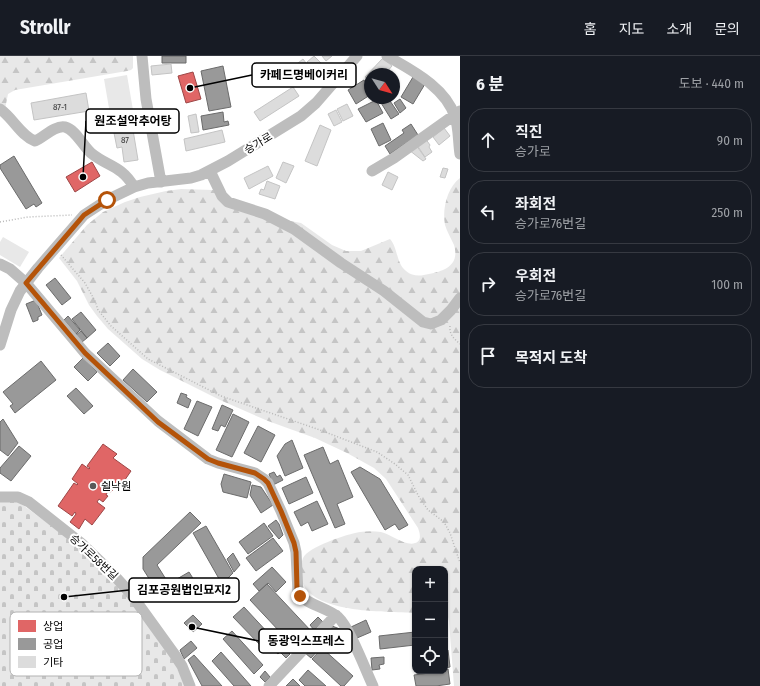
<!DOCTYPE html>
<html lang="ko">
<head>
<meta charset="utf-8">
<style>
	:root { --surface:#171b24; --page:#20242c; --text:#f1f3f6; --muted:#9ea1a6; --line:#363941 }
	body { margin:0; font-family:"Fira Sans Condensed","Noto Sans KR",sans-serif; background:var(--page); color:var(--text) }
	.controls { position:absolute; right:12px; bottom:12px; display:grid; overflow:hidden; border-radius:8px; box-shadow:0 1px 3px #0004 }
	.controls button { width:36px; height:36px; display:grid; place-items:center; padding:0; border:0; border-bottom:1px solid var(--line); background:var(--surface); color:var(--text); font:20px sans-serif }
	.compass { position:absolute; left:364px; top:12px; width:36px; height:36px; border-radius:50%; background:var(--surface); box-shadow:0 1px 3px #0004; rotate:126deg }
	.stop { position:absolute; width:12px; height:12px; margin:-9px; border:3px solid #b45309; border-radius:50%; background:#fff }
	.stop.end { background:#b45309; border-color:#fff; box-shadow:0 1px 4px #0008 }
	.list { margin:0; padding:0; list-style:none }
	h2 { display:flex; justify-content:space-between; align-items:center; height:52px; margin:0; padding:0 16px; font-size:17px }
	h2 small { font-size:13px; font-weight:400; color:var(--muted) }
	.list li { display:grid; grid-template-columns:26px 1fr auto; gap:12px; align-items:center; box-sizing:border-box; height:64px; margin:0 8px 8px; padding:0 8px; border:1px solid var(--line); border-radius:16px }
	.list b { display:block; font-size:15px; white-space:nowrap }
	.list p { margin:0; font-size:13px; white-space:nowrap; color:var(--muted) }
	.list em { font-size:13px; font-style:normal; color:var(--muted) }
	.icon { flex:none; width:22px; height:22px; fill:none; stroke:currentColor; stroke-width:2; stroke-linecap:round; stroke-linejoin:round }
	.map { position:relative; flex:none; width:460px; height:630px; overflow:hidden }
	header { display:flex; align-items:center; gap:24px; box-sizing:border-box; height:56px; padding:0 20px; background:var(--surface); border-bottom:1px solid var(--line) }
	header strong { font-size:19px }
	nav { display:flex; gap:22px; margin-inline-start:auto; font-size:14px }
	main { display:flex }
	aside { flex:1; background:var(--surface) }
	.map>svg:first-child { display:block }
	.forest { fill:url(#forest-firs) }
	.cemetery { fill:url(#cemetery-stones) }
	.green { fill:#e8e8e8 }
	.shops { fill:#e06666; stroke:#9d4747 }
	.industry { fill:#999; stroke:#6b6b6b }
	.building { fill:#dcdcdc; stroke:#c4c4c4 }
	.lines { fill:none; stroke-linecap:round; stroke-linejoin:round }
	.path { stroke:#b8b8b8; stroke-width:1.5; stroke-dasharray:1 2; stroke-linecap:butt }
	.minor { stroke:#bdbdbd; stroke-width:11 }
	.route { stroke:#b45309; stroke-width:5 }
	.poi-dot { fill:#595959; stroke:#fff; stroke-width:1.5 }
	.labels { text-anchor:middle; stroke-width:4; stroke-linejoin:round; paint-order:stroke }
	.number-label { font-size:9px; fill:#373737 }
	.street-label { font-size:11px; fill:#000; stroke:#fff }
	.poi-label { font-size:11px; fill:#000; stroke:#fff; text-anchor:start }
	.key { fill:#fff; stroke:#b2b2b2; stroke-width:1 }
	.key-label { font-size:11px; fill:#000 }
	.leader { fill:none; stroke:#000; stroke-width:1.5 }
	.callout-dot { fill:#000; stroke:#fff; stroke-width:1.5 }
	.callout { fill:#fff; stroke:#000; stroke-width:1.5 }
	.callout-label { font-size:12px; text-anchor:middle; font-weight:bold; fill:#000 }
</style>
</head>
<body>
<header>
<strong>Strollr</strong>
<nav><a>홈</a><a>지도</a><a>소개</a><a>문의</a></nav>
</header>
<main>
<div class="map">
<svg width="460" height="630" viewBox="0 0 460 630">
	<defs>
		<pattern id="forest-firs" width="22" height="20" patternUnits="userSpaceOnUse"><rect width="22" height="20" fill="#e8e8e8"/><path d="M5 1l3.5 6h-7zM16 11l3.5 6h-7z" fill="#c5c5c5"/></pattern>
		<pattern id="cemetery-stones" width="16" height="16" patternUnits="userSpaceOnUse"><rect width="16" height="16" fill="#e8e8e8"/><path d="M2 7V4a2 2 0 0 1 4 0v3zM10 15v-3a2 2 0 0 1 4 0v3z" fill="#c5c5c5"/></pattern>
	</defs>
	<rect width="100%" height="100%" fill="#fff"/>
	<path class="forest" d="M0 0H133V12L131 14 127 15 15 34 8 38 5 53 0 50Z
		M460 122V630H454L449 565 448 561 445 559V513H415V557C388 555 300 559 301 517 301 512 301 507 303 502 308 491 347 478 360 476 367 475 374 475 381 476 390 478 407 491 415 487 422 485 420 477 418 472L386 423 374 412 347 397 315 382 268 365 220 344 160 314 142 303 108 273 97 260 89 249 77 225 59 202 87 169 103 156 125 146 140 141 166 135 181 133 213 134 285 164 301 167 332 189 346 195H361L390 183C398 192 396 207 406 215 413 221 421 220 429 218 445 215 460 209 454 189 451 182 447 176 445 169 442 153 447 132 460 122Z"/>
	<path class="cemetery" d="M0 445H15L23 449 62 478 106 518 123 536 169 597 186 630H0Z"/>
	<path class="green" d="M127 19 133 54 110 58 104 23Z
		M3 181 29 196 20 211 0 199V186Z"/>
	<path class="shops" d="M193 16 201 43 186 47 178 20Z
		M92 106 100 120 75 136 66 121Z
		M103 388 117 398 113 402 131 415 120 431 112 425 110 428 115 431 110 437 108 435 106 439 108 440 103 446 99 443 97 446 105 452 92 469 85 463 79 473 70 466 76 458 75 456 72 460 58 450 74 427 77 429 78 428 72 423 82 408 89 413 90 412 87 410Z"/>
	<path class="industry" d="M162 0H186V7H162Z
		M223 10 231 51 209 55 201 15Z
		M413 21 425 28 413 48 401 41Z
		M364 24 370 34V39L356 48 348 34Z
		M378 42H388L399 58 391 63Z
		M400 43 406 52 400 57 394 47Z
		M376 44 383 57 366 66 358 53Z
		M223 56 224 66 228 65 229 69 203 74 201 60Z
		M383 67 391 84 379 90 371 73Z
		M411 68 418 79 390 98 385 90 404 77 402 74Z
		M14 100 42 147 36 151 34 148 26 153 0 112V109Z
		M55 222 71 242 62 249 46 229Z
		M36 244 42 259 38 261V264L33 266 26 248Z
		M81 256 96 274 87 282 72 263Z
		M68 260 80 274 76 278 64 264Z
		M81 275 87 282 82 286 76 279Z
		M108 287 120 300 110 310 97 297Z
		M83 302 97 316 88 325 74 311Z
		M41 305 56 324 15 357 10 350 13 348 3 336Z
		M133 313 157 336 147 346 123 324Z
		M76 332 93 350 84 358 67 340Z
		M181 337 187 339 186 341 191 344 188 352 177 347Z
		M197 345 212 351 198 380 184 373Z
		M222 349 233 354 225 371 221 369 218 375 212 373Z
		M233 358 249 366 232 401 216 394Z
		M3 363 18 387 8 400 0 394V366Z
		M258 370 275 379 261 406 244 397Z
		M292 384 303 412 285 420 277 400 285 388Z
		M19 390 31 400 11 425 0 417V412Z
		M323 391 330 408 338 404 353 441 337 448 345 468 335 472 304 399Z
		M360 411 380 423 408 469 399 474 395 468 385 474 351 416Z
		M274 416 277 421 280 419 283 424 273 429 269 418Z
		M224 418 251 426 247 442 223 436 221 428Z
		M306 421 313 437 289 448 282 432Z
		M252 429 261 431 273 449 261 457 250 439Z
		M317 445 328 468 312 475 308 466 301 470 294 456Z
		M190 456 201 467 157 509 174 536 162 543 143 513V501Z
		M276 464 279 468 283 479 279 483 268 470Z
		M264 467 273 480 248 498 239 486Z
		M206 470 233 517 222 528 193 477Z
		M273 482 283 495 256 515 246 502Z
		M233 497 240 509 234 516 227 503Z
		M272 511 286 526 276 536 268 527 259 535 253 528Z
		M189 516 194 524 176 536 170 527Z
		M267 528 312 576 295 592 250 544Z
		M244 551 270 579 260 589 233 561Z
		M193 559 202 568 193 576 184 567Z
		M318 561 323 566 314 574 310 569Z
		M366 564 371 576 357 582 351 571Z
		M332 570 340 573 327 587 321 581Z
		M232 575 263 609 254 618 223 583Z
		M415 576V589L380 593 379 580Z
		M274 579 288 594 287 595 290 598 286 602 280 596 278 598 266 587Z
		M191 585 197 592 184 603 180 594Z
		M315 587 320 592 311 602 305 597Z
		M322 592 353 620 344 630H341L312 603Z
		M448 594 450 611 445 612V595Z
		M221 596 251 630H234L212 605Z
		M194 599 222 630H202L188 604Z
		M384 601V608L379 609 380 613 372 614 371 602Z
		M448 613 450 628 436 630H416L414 619 445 615Z
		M308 614 326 630H305L299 624Z
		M265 615 270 621 265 626 260 621Z
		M293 623 300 630H286Z"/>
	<path class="building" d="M314 0 325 11 317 18 307 6Z
		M322 0H332L326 5Z
		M383 2 392 10 385 18H370V25L365 21Z
		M303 3 319 24 310 31 293 11Z
		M171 8 172 17 152 19 151 10Z
		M293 31 299 40 260 65 254 56Z
		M86 37 89 55 34 64 31 47Z
		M347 48 353 60 343 65 337 53Z
		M336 54 342 66 334 70 328 58Z
		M196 58 199 76 191 77 188 60Z
		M320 69 331 74 317 110 305 105Z
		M444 72 450 80 439 89 433 81Z
		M133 74 138 104 124 106 122 91 117 92 114 77Z
		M222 74 225 86 186 95 184 83Z
		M425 82 430 89 429 91 432 96 425 101 417 89Z
		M416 89 426 103 423 105 409 94Z
		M283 106 294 110 286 127 276 122Z
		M268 110 273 120 249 133 244 122Z
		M443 112 448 113 445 122 440 121Z
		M388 116 398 121 392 134 382 129Z
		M267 125 280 130 275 143 259 138 261 133 264 134Z"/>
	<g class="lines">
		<path class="path" d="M0 166 28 161 72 159
			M61 199 85 227 95 245 98 254 111 270 148 303 221 340 320 374 377 396 395 408 408 419 419 441 428 454 444 466 450 477 460 507
			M450 270C449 278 454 283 460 288"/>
		<path class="minor" d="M142 0 146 43 161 126
			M387 0C411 14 446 31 455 61 459 72 458 86 460 98
			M0 53C13 62 21 80 35 85 44 81 55 69 65 71 75 73 83 90 91 97 108 111 121 109 134 131
			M210 115 222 140 228 146 265 158 294 173 341 207 384 235 423 266 431 268 441 264 451 254 460 242
			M372 115 394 102 460 55
			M0 208 10 213 26 227 85 297 158 365 208 403 218 407 255 417 264 423 268 427 281 455 294 487 296 496 298 537C307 549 326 551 338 561 350 572 365 613 373 630
			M0 289 11 254 20 235 38 212 84 159 107 144 134 131 148 127 191 122 201 119 228 105 301 60 316 47 357 0
			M0 441H18L29 446 81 487 112 517 131 538 175 599 182 610 190 630
			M269 630 336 559"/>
	</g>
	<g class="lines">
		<path class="route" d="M107 144 84 159 26 227 85 297 158 366 208 403 218 407 255 417 264 423 268 427 281 455 294 487 296 496 297 533 300 540"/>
	</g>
	<circle class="poi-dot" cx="93" cy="430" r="4"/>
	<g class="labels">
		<g class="number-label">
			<text x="60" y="54">87-1</text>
			<text x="125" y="87">87</text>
		</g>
		<g class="street-label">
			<text transform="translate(258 87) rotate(-31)" y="4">승가로</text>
			<text transform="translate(94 501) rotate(43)" y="4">승가로58번길</text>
		</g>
		<g class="poi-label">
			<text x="101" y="434">쉴낙원</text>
		</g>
	</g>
	<rect x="10" y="556" width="132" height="64" rx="6" class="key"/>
	<rect x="18" y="564" width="18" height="12" fill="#e06666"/>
	<rect x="18" y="582" width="18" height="12" fill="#999"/>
	<rect x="18" y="600" width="18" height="12" fill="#dcdcdc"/>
	<g class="key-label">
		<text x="43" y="574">상업</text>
		<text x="43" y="592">공업</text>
		<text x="43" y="610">기타</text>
	</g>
	<path class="leader" d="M190 32L252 19M83 121L86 65M64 541L129 534M192 571L259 585"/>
	<g class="callout-dot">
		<circle cx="190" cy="32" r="4"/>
		<circle cx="83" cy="121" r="4"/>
		<circle cx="64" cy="541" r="4"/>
		<circle cx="192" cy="571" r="4"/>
	</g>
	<g class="callout">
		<rect x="252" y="7" width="104" height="24" rx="4"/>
		<rect x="86" y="53" width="93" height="24" rx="4"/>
		<rect x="129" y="522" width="110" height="24" rx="4"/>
		<rect x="259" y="573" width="93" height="24" rx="4"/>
	</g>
	<g class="callout-label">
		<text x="304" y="23">카페드명베이커리</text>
		<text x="133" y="69">원조설악추어탕</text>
		<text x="184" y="538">김포공원법인묘지2</text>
		<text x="306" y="589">동광익스프레스</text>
	</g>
</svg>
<div class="controls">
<button>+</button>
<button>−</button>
<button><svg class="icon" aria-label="locate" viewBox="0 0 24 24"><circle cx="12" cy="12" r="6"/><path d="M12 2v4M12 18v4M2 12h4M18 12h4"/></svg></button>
</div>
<svg class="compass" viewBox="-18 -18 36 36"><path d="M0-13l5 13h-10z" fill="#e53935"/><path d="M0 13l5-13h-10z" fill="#9ea1a6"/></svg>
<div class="stop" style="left:107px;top:144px"></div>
<div class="stop end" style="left:300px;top:540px"></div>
</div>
<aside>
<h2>6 분<small>도보 · 440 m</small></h2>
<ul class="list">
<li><svg class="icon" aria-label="ahead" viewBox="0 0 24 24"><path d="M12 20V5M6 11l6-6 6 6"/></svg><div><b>직진</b><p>승가로</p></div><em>90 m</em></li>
<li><svg class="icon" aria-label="left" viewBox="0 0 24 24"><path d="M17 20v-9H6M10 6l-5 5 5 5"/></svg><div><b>좌회전</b><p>승가로76번길</p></div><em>250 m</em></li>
<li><svg class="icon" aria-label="right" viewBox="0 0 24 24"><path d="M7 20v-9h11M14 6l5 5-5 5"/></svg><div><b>우회전</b><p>승가로76번길</p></div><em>100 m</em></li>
<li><svg class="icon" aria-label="arrive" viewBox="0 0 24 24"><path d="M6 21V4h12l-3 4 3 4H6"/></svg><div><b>목적지 도착</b></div></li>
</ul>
</aside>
</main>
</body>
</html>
